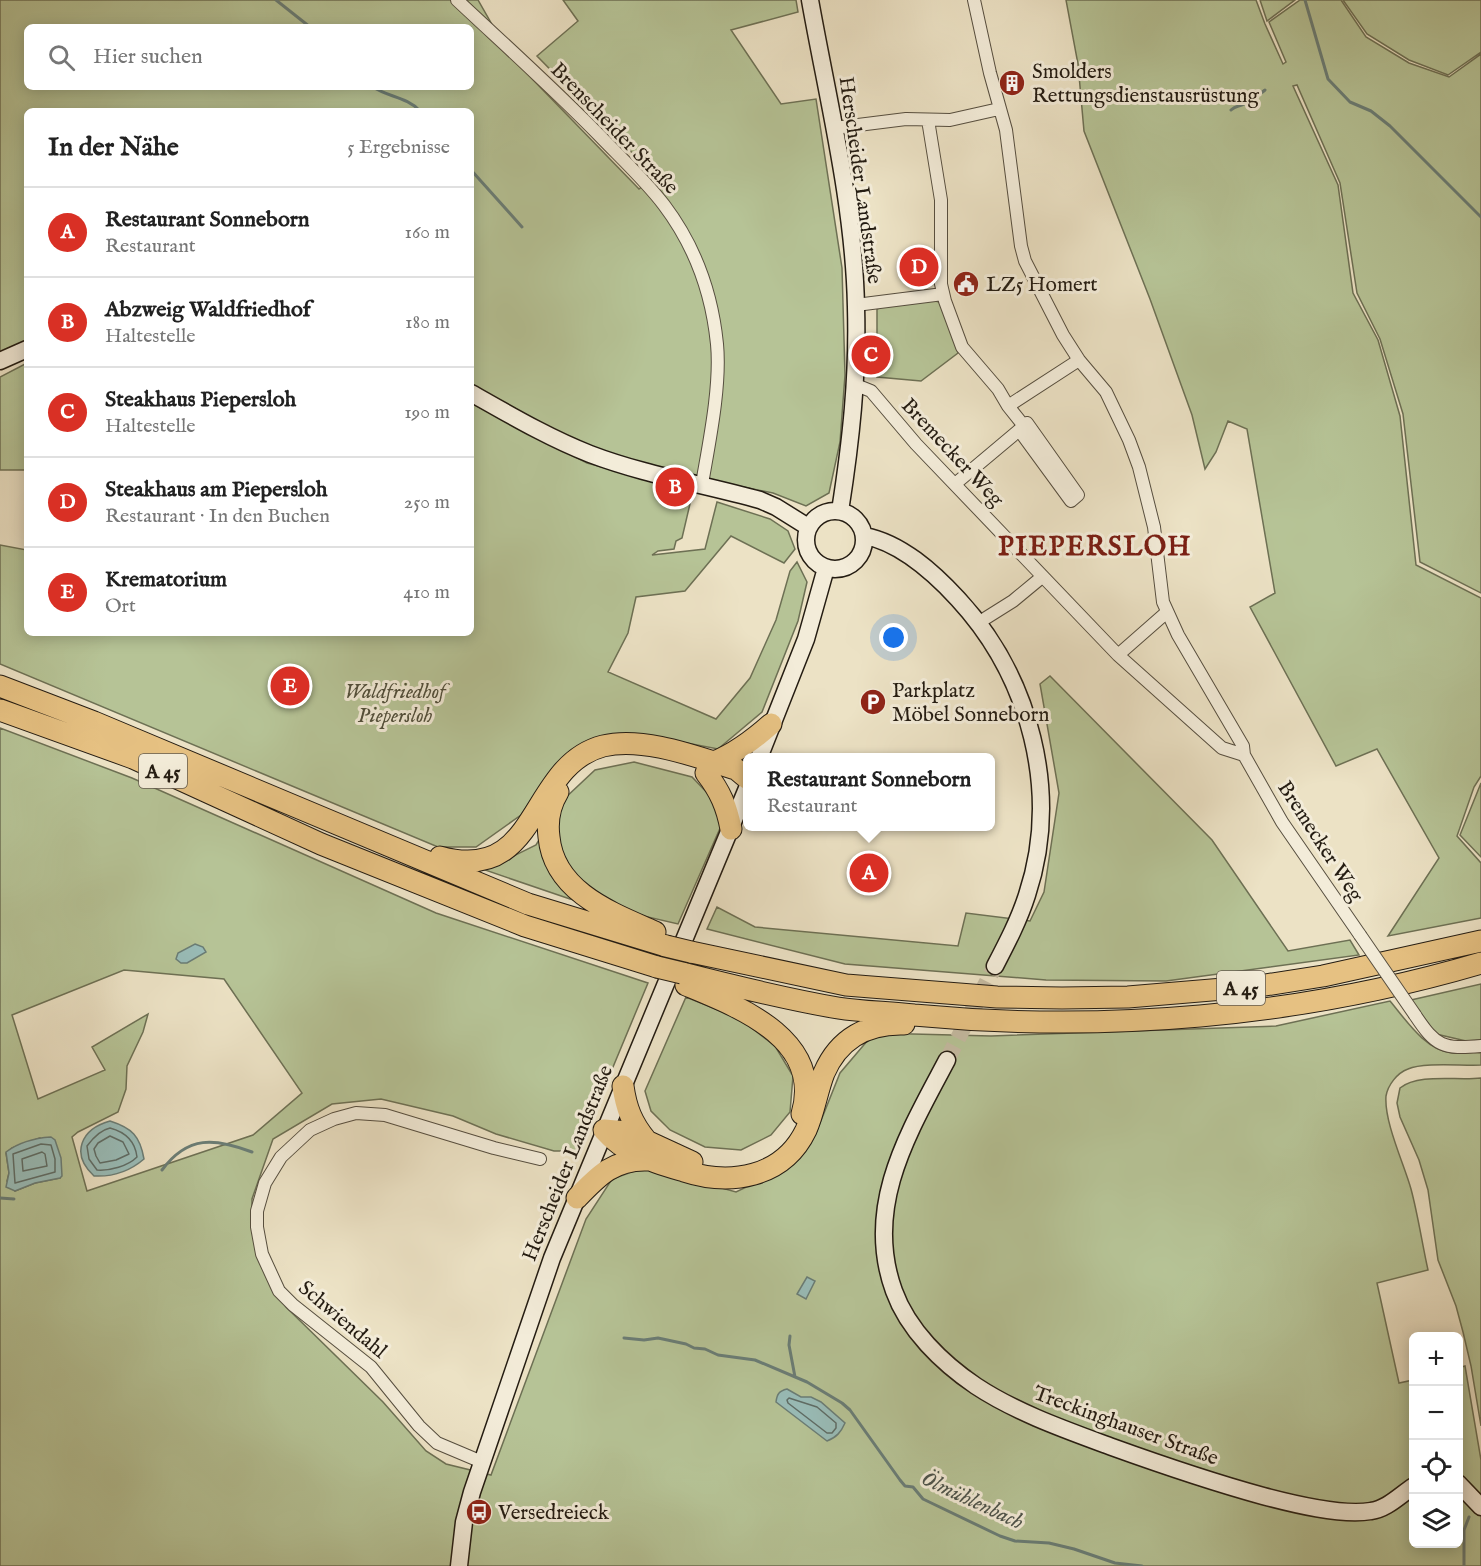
<!DOCTYPE html>
<html lang="de">
<head>
<meta charset="utf-8">
<style>
	:root { --surface:#fff; --page:#f2f2f2; --text:#222; --muted:#767676; --line:#e0e0e0; --accent:#d93025 }
	body { margin:0; font-family:"IM FELL English",serif; background:var(--page); color:var(--text) }
	.controls { position:absolute; right:18px; bottom:18px; display:grid; overflow:hidden; border-radius:9px; box-shadow:0 3px 15px #0003 }
	.controls button { width:54px; height:54px; display:grid; place-items:center; padding:0; border:0; border-bottom:2px solid var(--line); background:var(--surface); color:var(--text); font:30px sans-serif }
	.you { position:absolute; left:894px; top:638px; width:21px; height:21px; margin:-15px; border:4px solid #fff; border-radius:50%; background:#1a73e8; box-shadow:0 0 0 9px #1a73e833 }
	.badge { display:grid; place-items:center; width:39px; height:39px; border-radius:50%; background:var(--accent); color:#fff; font-size:20px; font-weight:700 }
	.pin { position:absolute; translate:-50% -50%; border:3px solid #fff; box-shadow:0 2px 6px #0006 }
	.popup { position:absolute; left:743px; top:753px; width:252px; height:78px; box-sizing:border-box; display:grid; place-content:center; border-radius:9px; background:var(--surface); filter:drop-shadow(0 2px 4px #0005); font-size:20px; white-space:nowrap; color:var(--muted) }
	.popup b { font-size:22px; color:var(--text) }
	.popup::after { content:''; position:absolute; left:50%; top:100%; margin-left:-12px; border:12px solid transparent; border-top-color:var(--surface) }
	.list { margin:0; padding:0; list-style:none }
	h2 { display:flex; justify-content:space-between; align-items:center; height:78px; margin:0; padding:0 24px; font-size:26px }
	h2 small { font-size:20px; font-weight:400; color:var(--muted) }
	.list li { display:grid; grid-template-columns:39px 1fr auto; gap:18px; align-items:center; box-sizing:border-box; height:90px; padding:0 24px; border-top:2px solid var(--line) }
	.list b { display:block; font-size:22px; white-space:nowrap }
	.list p { margin:0; font-size:20px; white-space:nowrap; color:var(--muted) }
	.list em { font-size:20px; font-style:normal; color:var(--muted) }
	.icon { flex:none; width:33px; height:33px; fill:none; stroke:currentColor; stroke-width:2; stroke-linecap:round; stroke-linejoin:round }
	.map { position:relative; flex:none; width:1481px; height:1566px; overflow:hidden }
	.search { position:absolute; background:var(--surface); box-shadow:0 3px 15px #0003; left:24px; top:24px; width:450px; height:66px; display:flex; align-items:center; gap:15px; box-sizing:border-box; padding:0 21px; border-radius:9px; color:var(--muted); font-size:22px }
	.panel { position:absolute; background:var(--surface); box-shadow:0 3px 15px #0003; left:24px; top:108px; width:450px; height:528px; border-radius:9px }
	.map>svg:first-child { display:block }
	.green { fill:#b6c396; stroke:#6d7054; stroke-width:1.5; fill-rule:evenodd }
	.water { fill:#99bdb9; stroke:#6a7d76; stroke-width:1.5 }
	.lines { fill:none; stroke-linecap:round; stroke-linejoin:round }
	.shore { stroke:#5e6c66; stroke-width:1.5 }
	.stream { stroke:#6a7d76; stroke-width:3 }
	.secondary-tunnel { stroke:#c4baa1; stroke-width:16; stroke-dasharray:16 8; stroke-linecap:butt }
	.minor-casing { stroke:#564e3f; stroke-width:14 }
	.secondary-casing { stroke:#241c12; stroke-width:19 }
	.motorway-casing { stroke:#241c12; stroke-width:23 }
	.minor { stroke:#f3ecd9; stroke-width:12 }
	.secondary { stroke:#f3ecd9; stroke-width:16 }
	.motorway { stroke:#e6c182; stroke-width:21 }
	.minor-bridge-casing { stroke:#564e3f; stroke-width:14; stroke-linecap:butt }
	.motorway-bridge-casing { stroke:#241c12; stroke-width:23; stroke-linecap:butt }
	.minor-bridge { stroke:#f3ecd9; stroke-width:12 }
	.motorway-bridge { stroke:#e6c182; stroke-width:21 }
	.labels { text-anchor:middle; stroke-width:6; stroke-linejoin:round; paint-order:stroke }
	.shield { fill:#f3ecd9; stroke:#625a4e; stroke-width:1.5 }
	.shield-label { font-size:20px; font-weight:bold; fill:#241c12 }
	.poi-label { font-size:21px; fill:#241c12; stroke:#f3ecd9; text-anchor:start }
	.street-label { font-size:21px; fill:#241c12; stroke:#f3ecd9 }
	.park-label { font-size:21px; font-style:italic; fill:#504e3a; stroke:#f3ecd9 }
	.water-label { font-size:22px; font-style:italic; fill:#4d544c; stroke:#f3ecd9 }
	.district-label { font-size:27px; font-weight:bold; letter-spacing:1.5px; fill:#7a1f14; stroke:#f3ecd9 }
</style>
</head>
<body>
<div class="map">
<svg width="1481" height="1566" viewBox="0 0 1481 1566">
	<rect width="100%" height="100%" fill="#ece2c5"/>
	<filter id="stains"><feTurbulence type="fractalNoise" baseFrequency=".00333" numOctaves="4"/><feColorMatrix values="0 0 0 0 .2 0 0 0 0 .09 0 0 0 0 .02 0 0 0 .5 -.17"/></filter>
	<radialGradient id="worn" r=".72"><stop offset=".6" stop-color="#630" stop-opacity="0"/><stop offset="1" stop-color="#630" stop-opacity=".3"/></radialGradient>
	<path class="green" d="M0 0H478L510 56 639 189 655 176 537 56 578 21 563 0H796L798 12 731 30 781 104 816 99 842 268 845 375 840 442 829 493 806 506 773 493 636 465 594 449 528 417 471 385V111H27V351L0 365ZM27 27H471V87H27Z
		M1066 0H1256L1265 24 1283 64 1286 62 1269 22 1300 0H1341L1366 37 1409 63 1449 77 1481 54V593L1420 562 1403 414 1380 339 1357 293 1340 183 1297 85 1293 86 1338 185 1353 293 1378 340 1400 416 1416 565 1481 598V776L1474 787 1457 836 1481 863V918L1388 936 1439 858 1377 749 1336 766 1250 607 1275 593 1247 429 1228 421 1216 452 1205 469 1192 415 1150 299 1084 131 1078 64Z
		M1260 0H1295L1267 21Z
		M1343 0H1481V52L1448 75 1409 60 1367 34Z
		M928 299 939 302 943 307 958 353 921 381 877 377V309L882 307Z
		M27 363V470H0V377Z
		M471 403 587 463 693 491 682 538 676 541 674 549 658 551 652 555 705 549 717 502 770 519 788 531 795 549 784 563 731 536 685 591 636 597 628 633 608 672 716 719 750 678 776 620 790 571 797 562 807 582 798 621 762 712 718 749 640 734 582 744 548 775 521 815 476 847H438L0 664V545L27 550V633H471Z
		M1050 676 1212 840 1288 951 1350 940 1359 955 1166 981 1046 980 845 964 707 929 717 907 755 927 958 946 966 913 1030 921 1044 892 1059 793 1040 684Z
		M0 728 132 778 436 913 648 983 578 1151H554L496 1134 453 1116 381 1099 332 1104 273 1139 252 1199V1232L264 1271 286 1307 383 1402 426 1451 446 1464 491 1475 586 1219 612 1179 646 1167 736 1192 789 1167 816 1133 840 1073 874 1033 991 1036 1276 1026 1390 1001C1406 1020 1425 1050 1452 1053 1462 1054 1471 1051 1481 1053V1065C1462 1066 1424 1062 1408 1069 1397 1073 1388 1085 1386 1096 1384 1122 1404 1164 1411 1189 1418 1215 1422 1243 1428 1270L1377 1283 1399 1383 1413 1380 1414 1544H1458V1368L1465 1366 1481 1460V1566H0ZM124 970 224 979 302 1093 253 1135 87 1191 72 1137 78 1132 118 1112 126 1089 127 1066 143 1032 148 1014 92 1047 105 1070 38 1099 12 1015ZM40 1138 60 1178 35 1183 15 1191 7 1181 9 1173 6 1153 12 1148Z
		M634 762 692 777 713 799 721 826 678 924 570 899 485 870 536 845 563 800 595 770Z
		M1481 783V857L1460 835Z
		M1481 984V1040L1466 1041 1436 1034 1411 1000Z
		M686 997 740 1019 775 1046 793 1076 790 1112 771 1135 741 1150 705 1147 670 1130 651 1111 645 1091Z
		M1481 1078V1426L1471 1366 1463 1332 1456 1306 1438 1260 1428 1190 1419 1160 1400 1117 1397 1103 1400 1088C1419 1073 1457 1081 1481 1078Z"/>
	<path class="water" d="M195 944 203 947 206 952 187 963H181L176 959 178 953Z
		M110 1121C132 1128 140 1136 144 1159 130 1171 112 1177 94 1176 70 1154 81 1129 110 1121Z
		M51 1137 55 1140 61 1158 62 1176 60 1178 35 1183 15 1191 6 1187 9 1173 6 1152C18 1143 35 1138 51 1137Z
		M807 1277 815 1281 806 1299 797 1294Z
		M787 1389 801 1397H811L821 1402 845 1423C841 1432 837 1437 827 1441L776 1402C777 1394 779 1391 787 1389Z"/>
	<g class="lines">
		<path class="shore" d="M110 1128C125 1132 135 1140 137 1157 128 1166 110 1171 97 1170L89 1159 87 1146C93 1138 100 1130 110 1128Z
			M110 1136 123 1142 129 1154 116 1160 100 1163 96 1156 94 1149 98 1143Z
			M41 1144 51 1145 55 1159V1172L15 1183 13 1154Z
			M42 1152 45 1154 47 1166 23 1171 22 1159Z
			M789 1398 817 1407 836 1423V1428L832 1433H827L788 1403 787 1400Z"/>
		<path class="stream" d="M276 0 310 27
			M1305 0 1328 79 1350 102 1371 111 1390 126 1481 217
			M373 87C388 97 407 97 420 111
			M1231 110C1236 105 1239 107 1244 104 1251 99 1259 95 1265 90
			M471 170 522 227
			M162 1170C188 1135 215 1138 252 1152
			M0 1198 14 1199
			M790 1336 789 1345 795 1377
			M624 1338 644 1340 658 1338 686 1344 694 1348 705 1349 718 1355 755 1360 807 1382 842 1403 850 1410 900 1480 905 1486 913 1487 923 1499 1000 1536 1015 1541 1049 1543 1074 1549 1115 1563 1142 1566
			M1464 1566V1530L1469 1517"/>
		<path class="secondary-tunnel" d="M947 1060 995 966"/>
		<g class="minor-casing">
			<path id="minor" d="M457 0C505 45 553 88 599 135 621 158 645 180 664 205 695 246 712 294 717 344 721 386 709 443 702 484
				M974 0 990 73 1006 130 1021 246 1025 261 1063 335 1079 360 1106 392 1129 440 1139 467 1154 527 1163 602 1178 635 1243 746 1244 755 1282 822 1360 935
				M928 120 941 200V284L945 301 962 347 998 389 1008 406 1024 426 955 484
				M834 128 906 119 950 120 999 109
				M856 305 943 294
				M856 385 871 391 916 444 1118 655 1222 748 1244 755
				M1008 406 1079 360
				M1019 430 1071 501 1078 495 1027 423 1024 426
				M978 623 1013 601 1042 577
				M1118 655 1167 612
				M1415 1015C1436 1047 1443 1049 1481 1046
				M482 1462 437 1443 419 1426 371 1367 293 1305 279 1291 262 1254 257 1227V1211L265 1183 281 1157 310 1130 334 1119 356 1113 385 1115 494 1148 540 1159"/>
		</g>
		<g class="secondary-casing">
			<path id="secondary" d="M810 0C828 101 854 204 856 307 858 377 851 441 840 511
				M0 361 27 349
				M471 393C510 415 549 438 590 454 645 475 703 484 760 500L776 507 808 527
				M806 540a29 29 0 1 1 58 0a29 29 0 1 1-58 0Z
				M865 536C901 543 933 572 958 599 1030 677 1061 792 1027 895 1019 920 1007 943 995 966
				M759 758 806 639 826 568
				M947 1060C909 1132 863 1206 894 1291 908 1330 942 1363 976 1386 1017 1413 1066 1430 1112 1447 1162 1465 1212 1482 1263 1496 1293 1504 1341 1516 1371 1511 1387 1509 1400 1495 1414 1486
				M1458 1483 1481 1507
				M459 1566 464 1522 472 1492 552 1258 748 786"/>
		</g>
		<g class="motorway-casing">
			<path id="motorway" d="M0 686 94 722 528 904 666 946
				M0 710 133 758 321 844 525 926 657 967
				M714 762C736 753 753 740 771 724
				M706 773C720 791 727 807 731 829
				M558 792C550 805 547 822 549 837 554 892 612 913 655 932
				M440 857C541 885 527 766 603 746 643 736 697 757 736 769L748 779
				M691 952 846 985 997 997 1062 998 1128 997 1259 986 1323 976 1481 941
				M682 973C733 986 786 999 838 1008 863 1012 889 1012 914 1015 1104 1033 1298 1017 1481 963
				M686 985C739 1007 824 1039 802 1114
				M623 1086C626 1108 632 1123 646 1140
				M604 1130C625 1154 654 1162 684 1171 730 1186 783 1178 806 1130 814 1112 817 1091 824 1073 839 1038 868 1023 904 1024
				M604 1130 627 1132 692 1162
				M577 1198C598 1176 614 1159 647 1160"/>
		</g>
		<use href="#minor" class="minor"/>
		<use href="#secondary" class="secondary"/>
		<use href="#motorway" class="motorway"/>
		<g class="minor-bridge-casing">
			<path id="minor-bridge" d="M1360 935 1415 1015"/>
		</g>
		<g class="motorway-bridge-casing">
			<path id="motorway-bridge" d="M666 946 691 952
				M657 967 682 973"/>
		</g>
		<use href="#minor-bridge" class="minor-bridge"/>
		<use href="#motorway-bridge" class="motorway-bridge"/>
	</g>
	<defs>
		<g id="building-disc" transform="scale(1.35)"><circle r="9.5" fill="#8f2418" stroke="#f3ecd9"/><path d="M-4-6H4V6H1V3H-1V6H-4ZM-2.5-4.3h1.7v1.8h-1.7ZM.8-4.3h1.7v1.8H.8ZM-2.5-1h1.7V.8h-1.7ZM.8-1h1.7V.8H.8Z" fill="#fff"/></g>
		<g id="civic-disc" transform="scale(1.35)"><circle r="9.5" fill="#8f2418" stroke="#f3ecd9"/><path d="M-.6-6.5H3V-4.5H.6V-3L4-1V1h2V6H-6V1h2V-1L-.6-3ZM-1.2 2.5V6h2.4V2.5Z" fill="#fff"/></g>
		<g id="parking-disc" transform="scale(1.35)"><circle r="9.5" fill="#8f2418" stroke="#f3ecd9"/><path d="M-3.5-5.5H1a3.5 3.5 0 0 1 0 7H-1V5.5H-3.5ZM-1-3.4V-.6H.8a1.4 1.4 0 0 0 0-2.8Z" fill="#fff"/></g>
		<g id="bus-disc" transform="scale(1.35)"><circle r="9.5" fill="#8f2418" stroke="#f3ecd9"/><path d="M-5-6H5V4H4V6H2V4H-2V6H-4V4H-5ZM-3.5-4V0h7V-4ZM-3.5 1.2v1.5H-2V1.2ZM2 1.2v1.5H3.5V1.2Z" fill="#fff"/></g>
	</defs>
	<g fill-rule="evenodd">
		<use href="#building-disc" x="1012" y="83"/>
		<use href="#civic-disc" x="966" y="284"/>
		<use href="#parking-disc" x="873" y="702"/>
		<use href="#bus-disc" x="479" y="1512"/>
	</g>
	<g class="labels">
		<g class="shield">
			<rect x="139" y="754" width="48" height="34" rx="4.5"/>
			<rect x="1217" y="971" width="48" height="34" rx="4.5"/>
		</g>
		<g class="shield-label">
			<text x="163" y="778">A 45</text>
			<text x="1241" y="995">A 45</text>
		</g>
		<g class="poi-label">
			<text x="1032" y="78">Smolders<tspan x="1032" dy="24">Rettungsdienstausrüstung</tspan></text>
			<text x="986" y="291">LZ5 Homert</text>
			<text x="892" y="697">Parkplatz<tspan x="892" dy="24">Möbel Sonneborn</tspan></text>
			<text x="498" y="1519">Versedreieck</text>
		</g>
		<g class="street-label">
			<text transform="translate(615 128) rotate(46)" y="7">Brenscheider Straße</text>
			<text transform="translate(861 180) rotate(82)" y="7">Herscheider Landstraße</text>
			<text transform="translate(953 452) rotate(47)" y="7">Bremecker Weg</text>
			<text transform="translate(1321 841) rotate(57)" y="7">Bremecker Weg</text>
			<text transform="translate(567 1163) rotate(-68)" y="7">Herscheider Landstraße</text>
			<text transform="translate(343 1319) rotate(40)" y="7">Schwiendahl</text>
			<text transform="translate(1126 1425) rotate(20)" y="7">Treckinghauser Straße</text>
		</g>
		<g class="park-label">
			<text x="395" y="698">Waldfriedhof<tspan x="395" dy="24">Piepersloh</tspan></text>
		</g>
		<g class="water-label">
			<text transform="translate(973 1499) rotate(25)" y="8">Ölmühlenbach</text>
		</g>
		<g class="district-label">
			<text x="1095" y="555">PIEPERSLOH</text>
		</g>
	</g>
	<rect width="100%" height="100%" filter="url(#stains)"/>
	<rect width="100%" height="100%" fill="url(#worn)"/>
</svg>
<div class="controls">
<button>+</button>
<button>−</button>
<button><svg class="icon" aria-label="locate" viewBox="0 0 24 24"><circle cx="12" cy="12" r="6"/><path d="M12 2v4M12 18v4M2 12h4M18 12h4"/></svg></button>
<button><svg class="icon" aria-label="layers" viewBox="0 0 24 24"><path d="M12 4l9 5-9 5-9-5zM3 14l9 5 9-5"/></svg></button>
</div>
<div class="you"></div>
<div class="pin badge" style="left:869px;top:873px">A</div>
<div class="popup"><b>Restaurant Sonneborn</b>Restaurant</div>
<div class="pin badge" style="left:675px;top:487px">B</div>
<div class="pin badge" style="left:871px;top:355px">C</div>
<div class="pin badge" style="left:919px;top:267px">D</div>
<div class="pin badge" style="left:290px;top:686px">E</div>
<div class="search"><svg class="icon" aria-label="search" viewBox="0 0 24 24"><circle cx="10" cy="10" r="6"/><path d="M15 15l6 6"/></svg>Hier suchen</div>
<section class="panel">
<h2>In der Nähe<small>5 Ergebnisse</small></h2>
<ul class="list">
<li><span class="badge">A</span><div><b>Restaurant Sonneborn</b><p>Restaurant</p></div><em>160 m</em></li>
<li><span class="badge">B</span><div><b>Abzweig Waldfriedhof</b><p>Haltestelle</p></div><em>180 m</em></li>
<li><span class="badge">C</span><div><b>Steakhaus Piepersloh</b><p>Haltestelle</p></div><em>190 m</em></li>
<li><span class="badge">D</span><div><b>Steakhaus am Piepersloh</b><p>Restaurant · In den Buchen</p></div><em>250 m</em></li>
<li><span class="badge">E</span><div><b>Krematorium</b><p>Ort</p></div><em>410 m</em></li>
</ul>
</section>
</div>
</body>
</html>
